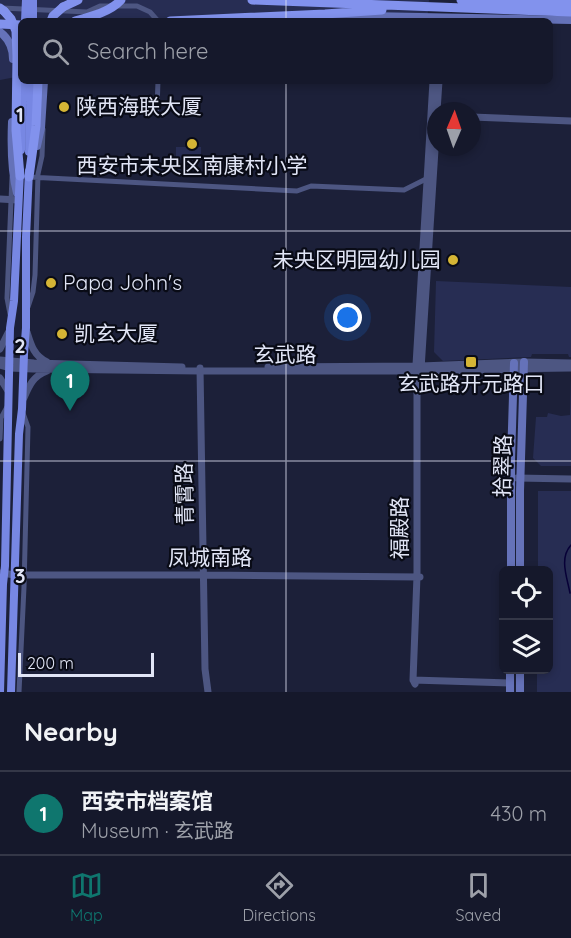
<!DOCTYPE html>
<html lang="en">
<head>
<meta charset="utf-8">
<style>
	:root { --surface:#15182b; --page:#222537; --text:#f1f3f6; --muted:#9da0a9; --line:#343747; --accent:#0f766e }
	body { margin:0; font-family:Quicksand,"Noto Sans SC",sans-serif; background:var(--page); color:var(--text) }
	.controls { position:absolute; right:18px; bottom:18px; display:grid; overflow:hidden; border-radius:9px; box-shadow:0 3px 9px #0003 }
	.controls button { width:54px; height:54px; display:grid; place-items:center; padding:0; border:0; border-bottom:2px solid var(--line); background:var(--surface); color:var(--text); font:30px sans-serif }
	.compass { position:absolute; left:427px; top:102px; width:54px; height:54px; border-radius:50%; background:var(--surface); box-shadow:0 3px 9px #0003; rotate:2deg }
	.scale { position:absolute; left:18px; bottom:15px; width:136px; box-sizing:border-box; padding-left:6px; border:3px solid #e1e5f6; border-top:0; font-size:16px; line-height:21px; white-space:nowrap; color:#e1e5f6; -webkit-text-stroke:4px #090b16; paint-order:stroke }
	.you { position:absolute; left:348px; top:318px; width:21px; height:21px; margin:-15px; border:4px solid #fff; border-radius:50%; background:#1a73e8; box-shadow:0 0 0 9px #1a73e833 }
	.badge { display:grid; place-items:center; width:39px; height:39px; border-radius:50%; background:var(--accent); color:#fff; font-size:20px; font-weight:700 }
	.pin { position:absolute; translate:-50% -50px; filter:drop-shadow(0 2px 3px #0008) }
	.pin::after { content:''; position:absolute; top:32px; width:21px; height:18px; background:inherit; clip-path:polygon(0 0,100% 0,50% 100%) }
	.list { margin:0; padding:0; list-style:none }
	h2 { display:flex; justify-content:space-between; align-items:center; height:78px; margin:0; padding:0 24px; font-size:26px }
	h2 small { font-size:20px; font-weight:400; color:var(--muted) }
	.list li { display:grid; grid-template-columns:39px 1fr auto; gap:18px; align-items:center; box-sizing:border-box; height:84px; padding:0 24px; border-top:2px solid var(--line) }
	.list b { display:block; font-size:22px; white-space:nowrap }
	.list p { margin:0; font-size:20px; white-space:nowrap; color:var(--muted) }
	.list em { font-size:20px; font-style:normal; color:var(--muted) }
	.icon { flex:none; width:33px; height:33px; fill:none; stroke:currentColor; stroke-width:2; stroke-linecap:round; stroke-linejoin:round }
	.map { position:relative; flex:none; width:571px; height:692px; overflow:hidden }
	.search { position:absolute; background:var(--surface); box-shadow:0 3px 9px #0003; left:18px; right:18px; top:18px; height:66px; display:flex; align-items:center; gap:15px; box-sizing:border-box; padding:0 21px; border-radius:9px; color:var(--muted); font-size:22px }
	.sheet { height:162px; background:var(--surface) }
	nav { display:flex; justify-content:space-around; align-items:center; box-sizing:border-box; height:84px; border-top:2px solid var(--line); background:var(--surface); font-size:16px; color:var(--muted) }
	nav a { display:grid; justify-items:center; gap:3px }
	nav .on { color:var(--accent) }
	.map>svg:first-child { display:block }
	.green { fill:#272d53 }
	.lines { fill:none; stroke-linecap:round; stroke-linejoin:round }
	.stream { stroke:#070037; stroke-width:1.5 }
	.minor { stroke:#4d5682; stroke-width:5 }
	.tertiary { stroke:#4d5682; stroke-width:7 }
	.secondary { stroke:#6572b9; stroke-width:8 }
	.primary { stroke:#7787e3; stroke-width:8 }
	.trunk { stroke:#8292ed; stroke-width:9 }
	.primary-bridge { stroke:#7787e3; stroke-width:8 }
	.trunk-bridge { stroke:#8292ed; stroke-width:9 }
	.grid { fill:none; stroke:#e1e5f6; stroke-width:1.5; stroke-opacity:0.55 }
	.poi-dot { fill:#d5b535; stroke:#090b16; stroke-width:2 }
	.labels { text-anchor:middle; stroke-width:4.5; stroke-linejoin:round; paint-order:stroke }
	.poi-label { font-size:21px; fill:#e1e5f6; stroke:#090b16; text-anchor:start }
	.street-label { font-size:21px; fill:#e1e5f6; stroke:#090b16 }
	.grid-label { font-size:20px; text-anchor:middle; font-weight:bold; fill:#e1e5f6; stroke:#090b16; stroke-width:4.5; stroke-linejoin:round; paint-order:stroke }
</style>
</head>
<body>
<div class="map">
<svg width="571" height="692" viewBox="0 0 571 692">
	<rect width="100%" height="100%" fill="#1c2039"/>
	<path class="green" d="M0 0H429L427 21H21V76L0 80Z
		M176 147H201V159L176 160Z
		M436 281 571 287V357H569L568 354H532L531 357 443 361 434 352Z
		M571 379V466H541L533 458 536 417H547L548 413 561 416 570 415Z
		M538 491H571V692H537V670H548V570H538Z"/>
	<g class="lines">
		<path class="stream" d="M570 593C567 577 559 558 571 545"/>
		<path class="minor" d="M2 8 87 12 100 6H137L150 12 158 21
			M157 109 158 81
			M29 177 297 191 311 186 404 190 428 178
			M28 307 33 292 35 275 38 174 42 156 43 129
			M10 314 7 298 12 177
			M0 439 1 418 7 407
			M19 692 24 587 28 427 23 413"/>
		<path class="tertiary" d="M437 111 439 81
			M472 117 571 121
			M0 199 18 200
			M27 332C31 345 34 356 47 362
			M0 349 8 333
			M0 360 34 363 182 367
			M0 365 10 368 33 369 200 371H406C461 372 516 368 571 368
			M268 367 421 366 524 362 571 363
			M200 368 205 669 208 692
			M421 369 436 134
			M0 378 8 391
			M24 398C29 386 33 376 47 371
			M517 478 571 479
			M0 573 16 575H203L420 577
			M413 680 510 683
			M415 684 413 680 417 576V380L416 365 433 81"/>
		<path class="secondary" d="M329 18 368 16 571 20
			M276 21 317 19
			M0 32C9 39 13 47 13 59
			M12 122C11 146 11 170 17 193
			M37 146 41 128 44 81
			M511 570V460L514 363
			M520 570V491L524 362
			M510 670V692
			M520 692V670"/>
		<path class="primary" d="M21 150 23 81
			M29 152 31 81
			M0 692 3 584 5 566 10 328 14 301 20 171
			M11 692 19 434 22 409 24 354 26 328V237L29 171"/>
		<path class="trunk" d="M252 0 571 12
			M461 0 571 3
			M63 7 78 0
			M4 11 11 19 16 31 17 56 16 130 20 176
			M170 21 325 14 382 10
			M29 177 36 126 38 81"/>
		<path class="primary-bridge" d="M25 21 26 0
			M33 21V0"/>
		<path class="trunk-bridge" d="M0 8 4 11
			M51 21 53 16 63 7
			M75 21C90 17 110 12 121 0
			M0 24 21 25"/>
	</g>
	<path class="grid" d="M286 0V21M286 81V692M0 231H571M0 461H571"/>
	<g class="poi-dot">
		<circle cx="64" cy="107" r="6"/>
		<circle cx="192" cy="144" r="6"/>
		<circle cx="453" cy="260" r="6"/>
		<circle cx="51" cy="283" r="6"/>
		<circle cx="62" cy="334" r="6"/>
		<rect x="465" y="356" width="12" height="12" rx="3"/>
	</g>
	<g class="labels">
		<g class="poi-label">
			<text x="76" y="114">陕西海联大厦</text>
			<text x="192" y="173" text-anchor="middle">西安市未央区南康村小学</text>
			<text x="441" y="267" text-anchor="end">未央区明园幼儿园</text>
			<text x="63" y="290">Papa John's</text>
			<text x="74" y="341">凯玄大厦</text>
			<text x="471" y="391" text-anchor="middle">玄武路开元路口</text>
		</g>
		<g class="street-label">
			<text x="285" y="362">玄武路</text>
			<text transform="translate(503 466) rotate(-89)" y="7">拾翠路</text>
			<text transform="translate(185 494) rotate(-91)" y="7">青霄路</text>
			<text transform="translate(400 528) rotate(-90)" y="7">福殿路</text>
			<text x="210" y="565">凤城南路</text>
		</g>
	</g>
	<g class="grid-label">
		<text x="20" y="122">1</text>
		<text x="20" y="353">2</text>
		<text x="20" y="583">3</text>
	</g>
</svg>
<div class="controls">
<button><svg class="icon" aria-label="locate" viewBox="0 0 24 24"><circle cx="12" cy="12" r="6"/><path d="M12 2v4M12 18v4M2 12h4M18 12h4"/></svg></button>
<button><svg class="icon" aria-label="layers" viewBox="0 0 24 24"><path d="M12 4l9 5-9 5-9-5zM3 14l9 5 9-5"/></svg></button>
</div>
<svg class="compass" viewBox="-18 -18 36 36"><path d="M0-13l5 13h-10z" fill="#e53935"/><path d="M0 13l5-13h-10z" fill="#9da0a9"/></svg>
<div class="scale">200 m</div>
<div class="you"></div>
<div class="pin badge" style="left:70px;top:411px">1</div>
<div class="search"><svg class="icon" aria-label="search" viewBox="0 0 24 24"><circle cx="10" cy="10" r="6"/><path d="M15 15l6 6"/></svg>Search here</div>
</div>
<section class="sheet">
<h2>Nearby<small></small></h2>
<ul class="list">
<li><span class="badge">1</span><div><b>西安市档案馆</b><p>Museum · 玄武路</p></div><em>430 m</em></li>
</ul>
</section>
<nav>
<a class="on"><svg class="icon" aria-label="map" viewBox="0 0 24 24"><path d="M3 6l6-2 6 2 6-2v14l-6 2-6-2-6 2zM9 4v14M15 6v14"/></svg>Map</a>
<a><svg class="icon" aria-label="directions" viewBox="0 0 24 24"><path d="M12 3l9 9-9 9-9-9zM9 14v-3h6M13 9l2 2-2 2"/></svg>Directions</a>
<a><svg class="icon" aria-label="saved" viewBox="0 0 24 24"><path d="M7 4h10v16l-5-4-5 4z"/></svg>Saved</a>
</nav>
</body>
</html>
